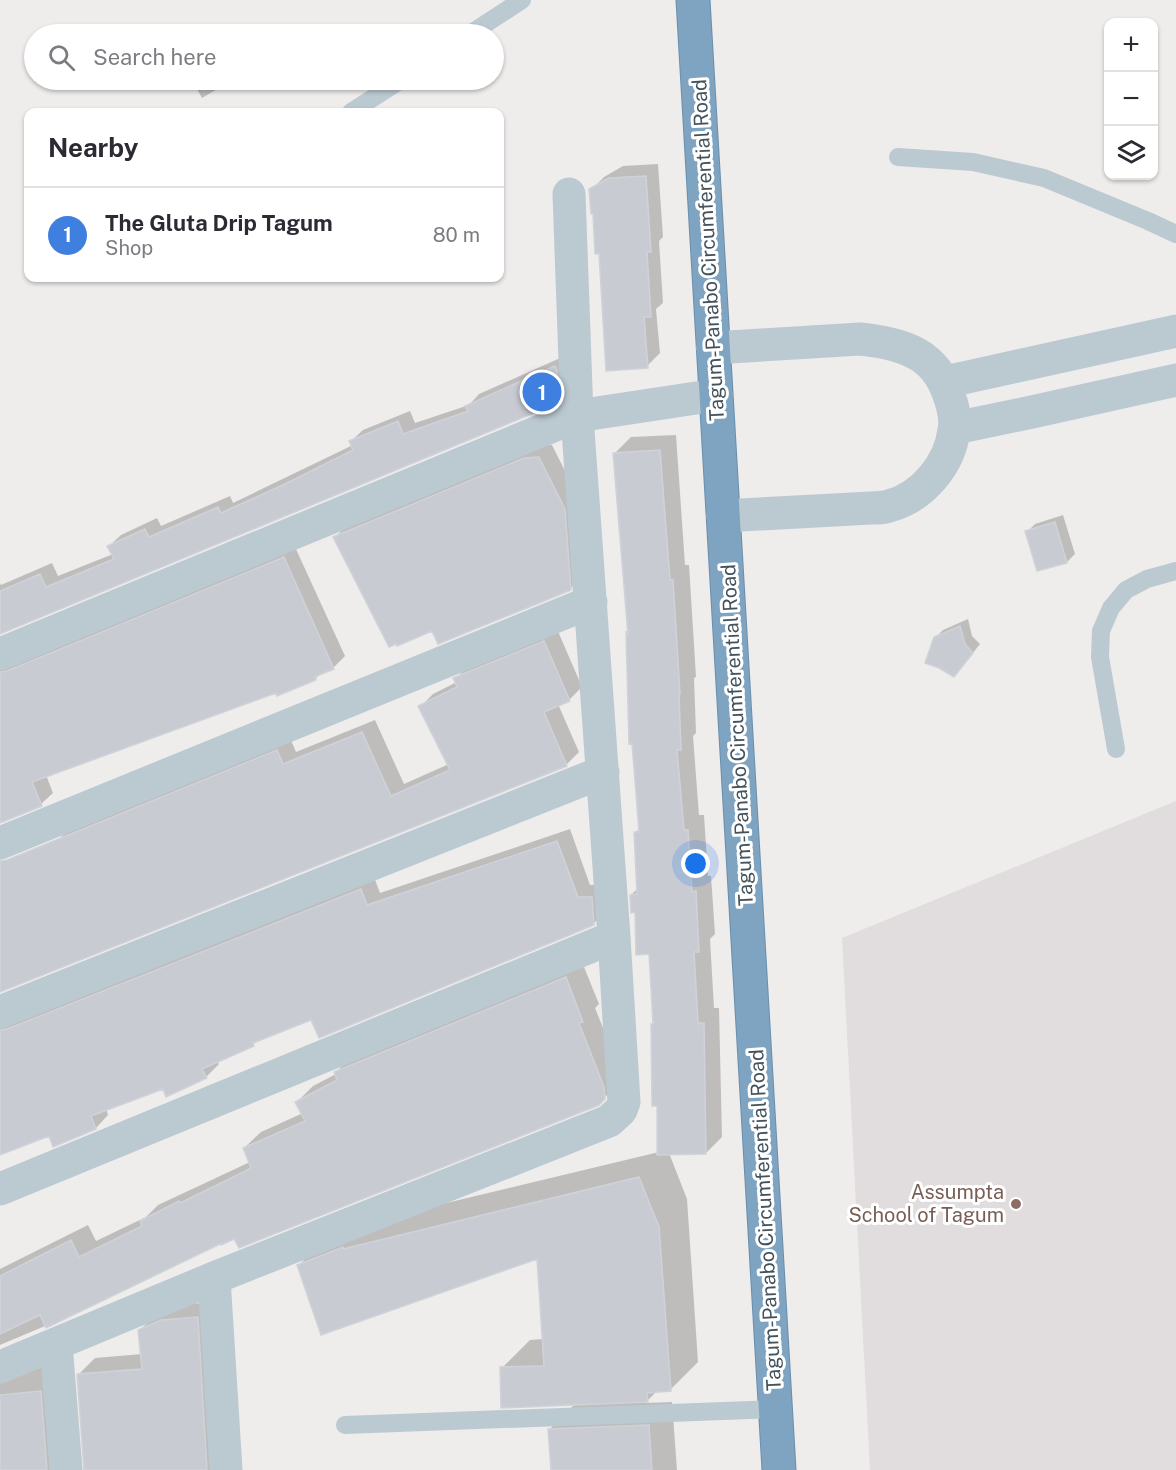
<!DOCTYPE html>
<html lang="en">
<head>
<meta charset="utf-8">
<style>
	:root { --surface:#fff; --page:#f7f7f7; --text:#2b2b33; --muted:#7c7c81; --line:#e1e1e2; --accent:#2563eb }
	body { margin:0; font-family:"Public Sans",sans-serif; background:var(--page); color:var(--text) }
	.controls { position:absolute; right:18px; top:18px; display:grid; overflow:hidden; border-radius:12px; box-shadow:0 2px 4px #0004 }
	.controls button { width:54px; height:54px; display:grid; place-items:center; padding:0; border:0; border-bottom:2px solid var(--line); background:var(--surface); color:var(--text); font:30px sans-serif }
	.you { position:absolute; left:696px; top:864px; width:21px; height:21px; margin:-15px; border:4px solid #fff; border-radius:50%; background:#1a73e8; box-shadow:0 0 0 9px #1a73e833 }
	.badge { display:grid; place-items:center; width:39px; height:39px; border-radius:50%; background:var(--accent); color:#fff; font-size:20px; font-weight:700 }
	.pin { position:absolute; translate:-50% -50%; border:3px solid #fff; box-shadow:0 2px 6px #0006 }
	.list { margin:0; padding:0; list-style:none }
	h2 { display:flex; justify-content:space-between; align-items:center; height:78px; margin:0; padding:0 24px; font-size:26px }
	h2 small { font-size:20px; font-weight:400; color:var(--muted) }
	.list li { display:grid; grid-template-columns:39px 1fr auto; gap:18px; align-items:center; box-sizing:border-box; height:96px; padding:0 24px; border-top:2px solid var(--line) }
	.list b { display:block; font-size:22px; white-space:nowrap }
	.list p { margin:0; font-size:20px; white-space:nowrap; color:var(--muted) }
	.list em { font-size:20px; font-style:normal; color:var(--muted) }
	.icon { flex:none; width:33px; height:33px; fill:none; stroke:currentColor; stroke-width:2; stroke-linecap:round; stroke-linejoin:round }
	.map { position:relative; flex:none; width:1176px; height:1470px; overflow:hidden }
	.search { position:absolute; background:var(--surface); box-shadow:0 2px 4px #0004; left:24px; top:24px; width:480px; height:66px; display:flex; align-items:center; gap:15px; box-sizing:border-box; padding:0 21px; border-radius:33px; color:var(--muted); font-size:22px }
	.panel { position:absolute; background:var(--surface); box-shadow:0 2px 4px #0004; left:24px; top:108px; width:480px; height:174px; border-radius:12px }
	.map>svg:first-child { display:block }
	.education { fill:#e1ddde }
	.shadow { fill:#0003 }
	.building { fill:#c8ccd2; stroke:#cfd3d9; stroke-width:1.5 }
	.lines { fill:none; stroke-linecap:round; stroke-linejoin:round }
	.highway-casing { stroke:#6a8fad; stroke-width:35 }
	.lane { stroke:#bbc9d1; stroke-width:18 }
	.street { stroke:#bbc9d1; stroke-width:33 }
	.highway { stroke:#7ea4c1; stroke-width:33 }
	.education-dot { fill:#8d6e63; stroke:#fff; stroke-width:2 }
	.labels { text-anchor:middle; stroke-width:6; stroke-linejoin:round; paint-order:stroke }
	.street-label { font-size:20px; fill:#43525b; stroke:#fff }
	.education-label { font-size:20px; fill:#785e54; stroke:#fff; text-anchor:end }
</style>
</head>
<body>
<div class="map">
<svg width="1176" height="1470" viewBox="0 0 1176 1470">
	<rect width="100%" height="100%" fill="#efecec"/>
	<path class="education" d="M1176 801V1470H870L842 938Z"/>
	<path class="shadow" d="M192 80H233L202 98Z
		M658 164 663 237 659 241 663 303 656 309 660 353 647 366 600 252 591 190 604 177 623 166Z
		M567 355 569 390 557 402 0 632V583L1 585 52 563 58 576 113 554 109 546 121 535 157 518 161 526 230 496 233 503 353 445 351 441 363 430 410 411 415 423 469 405 479 394Z
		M676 435 685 565H689L696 677 694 678 696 733 693 736 699 815H704L708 876H711L715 934 710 939 714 1008H719L722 1137 706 1153H669L687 1199 698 1362 670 1390 657 1391 645 1403 672 1402 677 1470H552L550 1429 575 1404 502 1368 530 1340 543 1339 539 1257 299 1265 327 1237 371 1221 659 1152 658 1104 652 1024 654 1022 650 953 631 895 638 888 635 833 640 828 633 740 631 741 627 632 629 631 615 453 631 437Z
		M539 445H552L577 495 583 575 570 589 432 629 335 537 348 524Z
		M1063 515 1075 554 1067 562 1038 570 1027 532 1035 524Z
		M295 547 345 656 333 668 321 673 315 679 277 691 46 775 53 793 41 804 0 821V657Z
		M968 619 972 636 980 644 961 668 935 638 943 630Z
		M557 629 582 687 569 700 558 704 579 752 566 765 0 990V874L56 842 69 829 290 738 296 752 375 720 404 784 449 764 420 707 433 694 457 682 455 679 468 666Z
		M570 829 590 885 605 884 607 910 593 924 311 1018 259 1039 253 1045 217 1061 219 1064 206 1077 163 1087 106 1108 108 1115 96 1128 50 1134 0 1154V1012L374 877 380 893Z
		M582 962 599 1004 595 1008 620 1070 621 1081 598 1104 235 1237 57 1321 0 1345V1269L88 1225 96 1241 146 1217 158 1205 250 1162 244 1148 261 1132 303 1113 297 1102 313 1086 336 1074V1072L352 1056Z
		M213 1302 233 1470H86L79 1374 95 1358 142 1354 140 1330 156 1314 178 1305Z
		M56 1361 73 1470H0V1366Z"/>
	<path class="building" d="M646 176 651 252H647L651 317H644L648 368 606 371 599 254H595L593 214H591L589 189 609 178Z
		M555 366 557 370 558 403 0 634V591L40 574 46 587 114 559 107 546 145 529 149 537 218 507 221 513 287 483 353 450 349 441 398 421 403 434 468 411 465 406Z
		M660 450 670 580H673L680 694 679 695 681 750H677L684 830H688L692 892 696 891 699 952H694L698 1023H704L706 1154 657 1155V1106H652L651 1024H653L649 954 636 955 635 912 631 913 630 895 637 894 634 832H639L632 743 629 744 626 631 628 635 613 453Z
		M539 457 565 509 571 590 438 644 432 631 397 646 396 644 389 647 333 537 524 458Z
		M1055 522 1067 563 1037 571 1025 531Z
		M284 557 334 669 314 677 316 680 277 696 276 693 32 782 42 806 0 823V672L7 671Z
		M960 626 965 644 973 653 954 677 939 668 925 663 934 637Z
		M544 641 570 701 544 712 567 766 0 992V861L7 860 277 750 283 764 362 732 391 796 450 770 418 706 457 687 453 678Z
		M557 841 578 897H592L594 925 319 1038 311 1020 253 1043 254 1046 202 1069 207 1078 166 1097 163 1089 91 1116 96 1129 53 1147 49 1136 0 1155V1030L7 1029 361 889 367 905Z
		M566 977 583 1022 579 1023 604 1087 605 1099 599 1105 239 1248 234 1239 221 1245 220 1244 46 1328 40 1315 0 1334V1276L71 1240 79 1257 142 1226 140 1221 179 1201 180 1203 223 1182 251 1168 243 1148 305 1121 295 1102 337 1080 334 1072Z
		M639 1177 659 1227 671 1391 647 1393 648 1402 501 1408 500 1367 544 1366 537 1259 321 1335 297 1265 343 1247V1249Z
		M198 1317 207 1470H84L77 1374 142 1369 138 1330 161 1320Z
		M41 1391 47 1470H0V1395Z
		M649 1425 652 1470H551L548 1429Z"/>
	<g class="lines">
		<g class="highway-casing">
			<path id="highway" d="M693 0 779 1470"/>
		</g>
		<path class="lane" d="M470 34 522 0
			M351 112 401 80
			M898 157 973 162 1044 178 1148 221 1176 234
			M1116 749 1100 657 1101 631 1111 608 1126 590 1147 579 1176 571
			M345 1425 775 1409"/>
		<path class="street" d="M713 348 860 339C881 341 904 345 922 357 937 368 944 380 950 398 953 407 956 420 954 430 950 464 923 497 889 506 883 508 876 508 871 508L723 516
			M945 382 1176 331
			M955 428 1032 412 1176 380
			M0 654 577 416 716 395
			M0 843 591 602
			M0 1012 603 772
			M0 1189 614 937
			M214 1278 226 1470
			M56 1344 66 1470
			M0 1367 214 1278 609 1121 621 1110 624 1102 614 937 577 416 569 194"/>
		<use href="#highway" class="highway"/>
	</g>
	<circle class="education-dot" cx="1016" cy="1204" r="6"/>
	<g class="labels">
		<g class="street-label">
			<text transform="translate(708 250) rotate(-93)" y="7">Tagum-Panabo Circumferential Road</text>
			<text transform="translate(737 735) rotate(-93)" y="7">Tagum-Panabo Circumferential Road</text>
			<text transform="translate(765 1220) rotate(-93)" y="7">Tagum-Panabo Circumferential Road</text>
		</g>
		<g class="education-label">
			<text x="1004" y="1199">Assumpta<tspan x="1004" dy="23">School of Tagum</tspan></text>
		</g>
	</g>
</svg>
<div class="controls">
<button>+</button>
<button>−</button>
<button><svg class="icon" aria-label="layers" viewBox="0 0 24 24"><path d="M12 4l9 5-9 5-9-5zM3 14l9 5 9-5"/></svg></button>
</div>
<div class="you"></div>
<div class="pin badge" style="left:542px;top:392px;background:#3f7fe0">1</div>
<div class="search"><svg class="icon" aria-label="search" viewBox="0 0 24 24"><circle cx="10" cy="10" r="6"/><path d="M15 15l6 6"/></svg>Search here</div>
<section class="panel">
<h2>Nearby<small></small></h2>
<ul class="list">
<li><span class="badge" style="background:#3f7fe0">1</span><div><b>The Gluta Drip Tagum</b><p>Shop</p></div><em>80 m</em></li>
</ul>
</section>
</div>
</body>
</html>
